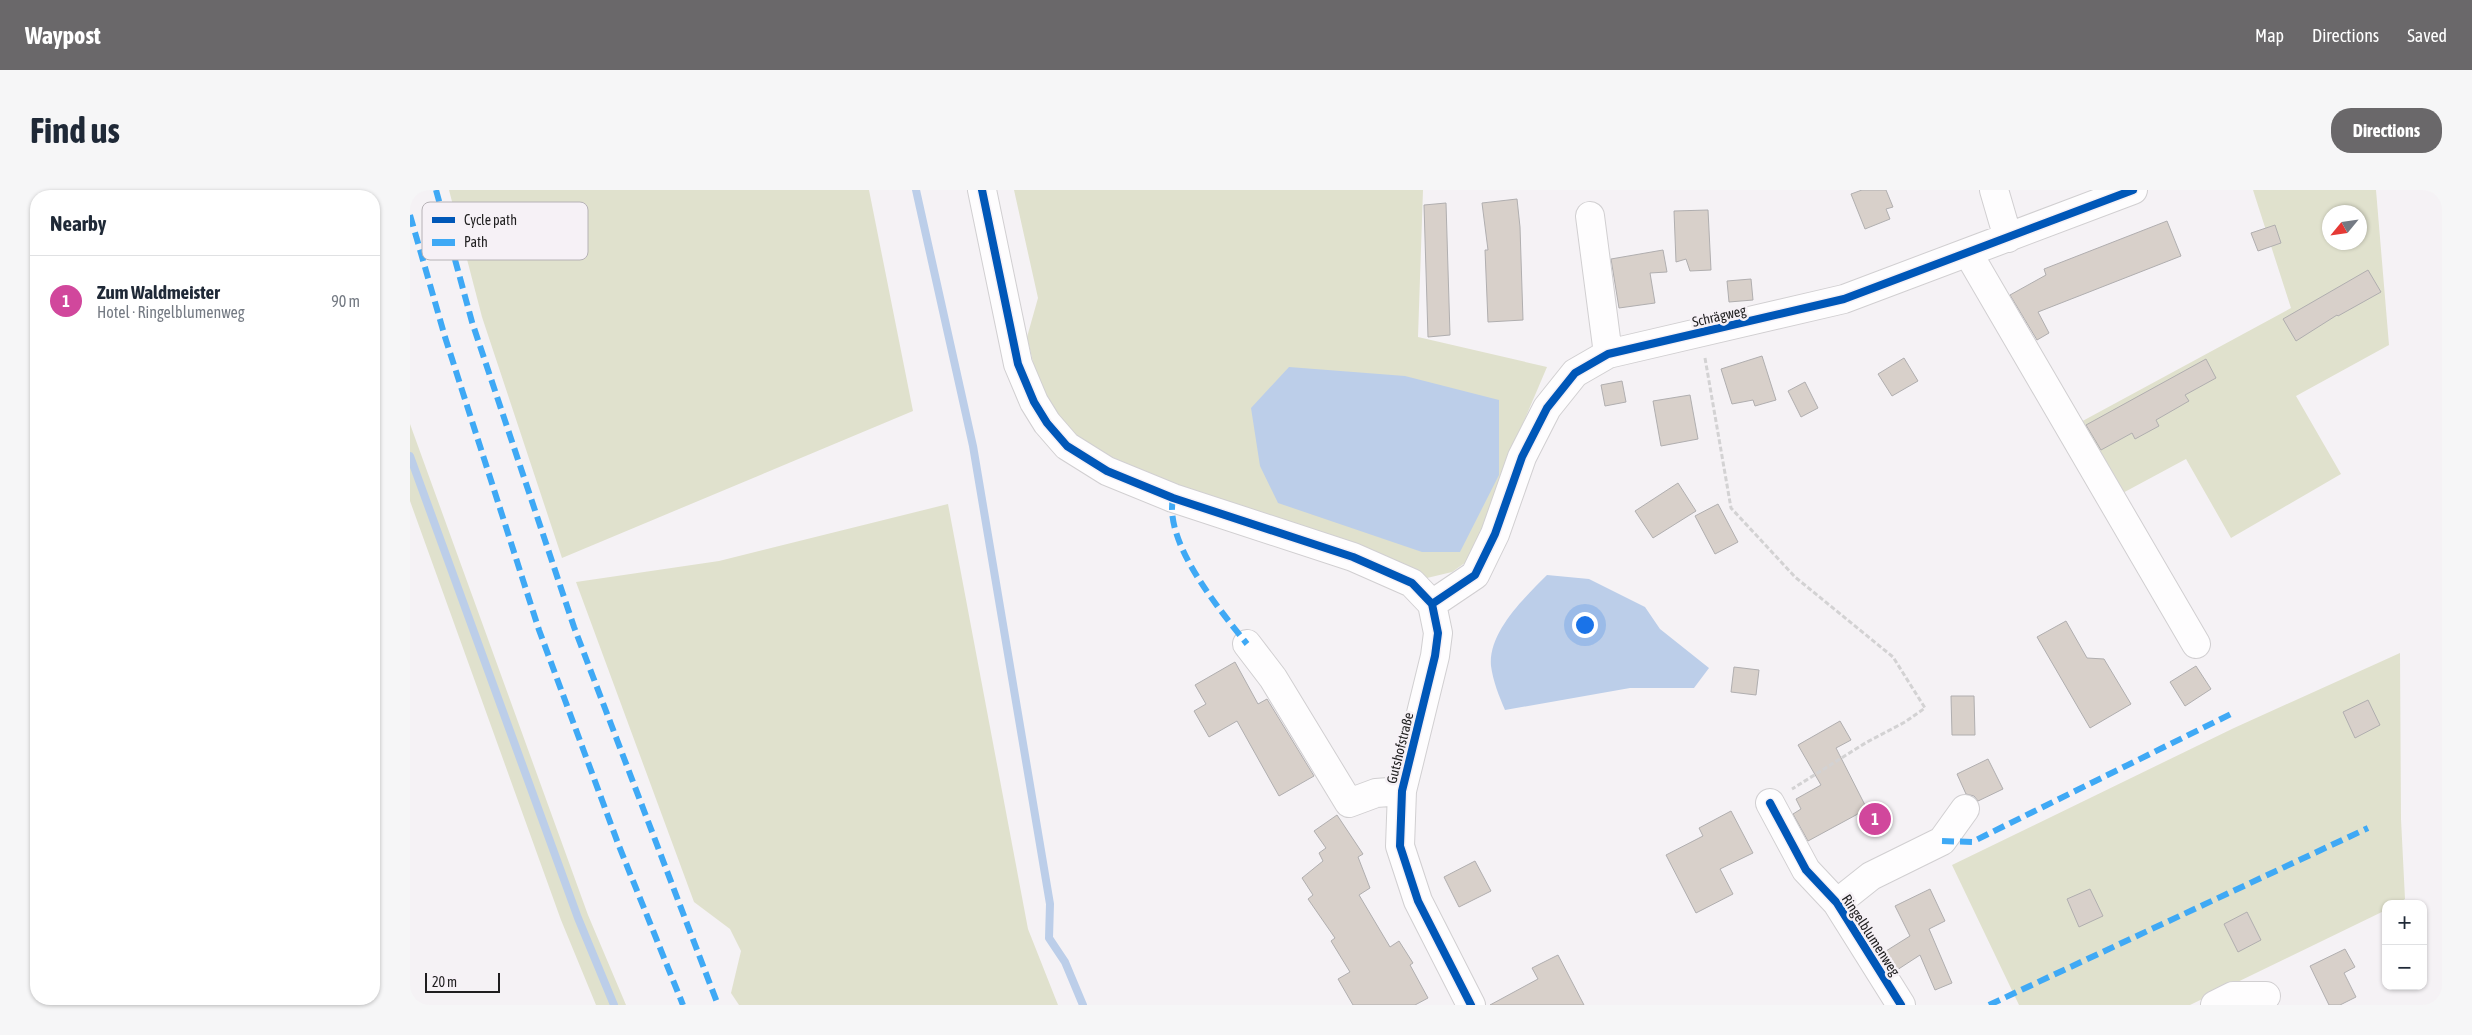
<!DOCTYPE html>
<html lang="en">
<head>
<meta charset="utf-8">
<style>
	:root { --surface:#fff; --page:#f6f6f7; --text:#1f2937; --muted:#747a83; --line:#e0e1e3; --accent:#6a686a }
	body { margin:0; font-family:"Asap Condensed",sans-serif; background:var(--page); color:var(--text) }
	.controls { position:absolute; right:15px; bottom:15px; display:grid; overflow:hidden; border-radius:10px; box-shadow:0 1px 4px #0004 }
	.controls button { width:45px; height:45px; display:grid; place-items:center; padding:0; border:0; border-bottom:1px solid var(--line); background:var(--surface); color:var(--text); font:25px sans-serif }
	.compass { position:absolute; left:1912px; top:15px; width:45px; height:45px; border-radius:50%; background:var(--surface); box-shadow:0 1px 4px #0004; rotate:241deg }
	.scale { position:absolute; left:15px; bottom:12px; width:75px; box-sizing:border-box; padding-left:5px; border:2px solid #1f1e1f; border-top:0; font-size:14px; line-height:18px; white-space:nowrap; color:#1f1e1f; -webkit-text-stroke:4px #f6f1f6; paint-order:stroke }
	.you { position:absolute; left:1174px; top:434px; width:18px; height:18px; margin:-12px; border:4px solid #fff; border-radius:50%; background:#1a73e8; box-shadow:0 0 0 8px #1a73e833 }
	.badge { display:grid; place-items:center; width:32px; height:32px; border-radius:50%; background:var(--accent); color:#fff; font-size:16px; font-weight:700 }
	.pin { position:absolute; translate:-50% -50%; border:2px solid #fff; box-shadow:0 1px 5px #0006 }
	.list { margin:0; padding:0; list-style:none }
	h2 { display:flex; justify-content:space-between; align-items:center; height:65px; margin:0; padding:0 20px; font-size:21px }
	h2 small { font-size:16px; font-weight:400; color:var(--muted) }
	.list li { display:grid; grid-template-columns:32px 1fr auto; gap:15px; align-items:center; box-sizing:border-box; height:90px; padding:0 20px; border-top:1px solid var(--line) }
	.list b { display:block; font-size:19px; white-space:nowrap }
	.list p { margin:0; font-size:16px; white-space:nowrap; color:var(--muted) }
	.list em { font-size:16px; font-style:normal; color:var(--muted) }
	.map { position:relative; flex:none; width:2032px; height:815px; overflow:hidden; border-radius:20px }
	header { display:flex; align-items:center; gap:30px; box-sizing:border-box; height:70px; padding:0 25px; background:var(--accent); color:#fff }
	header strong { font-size:24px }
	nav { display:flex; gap:28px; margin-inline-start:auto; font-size:18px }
	.intro { display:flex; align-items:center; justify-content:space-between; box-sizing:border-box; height:120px; padding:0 30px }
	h1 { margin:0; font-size:35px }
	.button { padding:12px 22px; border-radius:20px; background:var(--accent); color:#fff; font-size:18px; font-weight:700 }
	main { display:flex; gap:30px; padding:0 30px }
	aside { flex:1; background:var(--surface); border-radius:20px; box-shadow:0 1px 4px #0004 }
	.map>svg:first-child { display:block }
	.green { fill:#e0e1cd; fill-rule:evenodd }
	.water { fill:#bccee9 }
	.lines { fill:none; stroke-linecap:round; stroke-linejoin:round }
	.stream { stroke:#bccee9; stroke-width:8 }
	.building { fill:#d8d0ca; stroke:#b0aeaf }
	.minor-casing { stroke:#d1cfd1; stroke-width:30 }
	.path { stroke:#d3d2d3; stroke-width:3; stroke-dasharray:5 2.5; stroke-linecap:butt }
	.minor { stroke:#fefdfe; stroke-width:28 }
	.quiet { stroke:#3fa9f5; stroke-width:6; stroke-dasharray:12 6; stroke-linecap:butt }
	.cycleway-casing { stroke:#f6f1f6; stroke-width:11 }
	.cycleway { stroke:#0057b8; stroke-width:8 }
	.labels { text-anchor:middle; stroke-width:5; stroke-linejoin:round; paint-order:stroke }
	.street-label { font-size:14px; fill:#1f1e1f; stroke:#f6f1f6 }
	.key { fill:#f6f1f6; stroke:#b6b2b6; stroke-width:1 }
	.key-label { font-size:14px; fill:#1f1e1f }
</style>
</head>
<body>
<header>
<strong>Waypost</strong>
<nav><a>Map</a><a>Directions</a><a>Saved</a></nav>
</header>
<div class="intro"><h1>Find us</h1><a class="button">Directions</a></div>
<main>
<aside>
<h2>Nearby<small></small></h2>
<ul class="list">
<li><span class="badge" style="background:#d1479c">1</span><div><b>Zum Waldmeister</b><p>Hotel · Ringelblumenweg</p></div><em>90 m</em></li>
</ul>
</aside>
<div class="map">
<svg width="2032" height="815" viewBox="0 0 2032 815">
	<rect width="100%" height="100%" fill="#f5f2f5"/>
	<path class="green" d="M39 0H459L503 221 152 368 72 127Z
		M604 0H1013L1008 147 1137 177 1105 252 1071 346 1059 370 1042 382 1017 388 990 373 863 326 767 295 678 257 643 221 626 185 617 147 628 108Z
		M1843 0H1966L1979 155 1886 206 1931 284 1821 348 1776 269 1709 305 1667 234 1881 118ZM1920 22H1950V52H1920Z
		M0 234 178 725 216 815H186L151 730 0 311Z
		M538 314 618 739 648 815H329L321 803 331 761 320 739 284 712 166 392 309 371Z
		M1990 463 1991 629 1995 709 1987 714H1976V720L1780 815H1609L1542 675 1824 538Z"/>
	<path class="water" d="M879 177 995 186 1089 210V285L1050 362H1012L868 313 850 276 841 218Z
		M1137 385 1179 389 1235 417 1250 439 1299 478 1284 498H1220L1095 520C1089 506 1083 491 1081 476 1078 442 1115 407 1137 385Z"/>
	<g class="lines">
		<path class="stream" d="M506 0 563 256 640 714 639 748 655 772 673 815
			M0 266 168 728 204 815"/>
	</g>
	<path class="building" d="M1452 0H1476L1483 17 1476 19 1480 29 1455 39 1441 4Z
		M1107 9 1110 37 1113 130 1078 132 1075 60H1078L1072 13Z
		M1036 13 1040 145 1018 147 1014 15Z
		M1298 20 1301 80 1280 81 1276 69 1266 72 1264 21Z
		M1757 31 1771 66 1628 122 1639 143 1627 150 1600 105 1636 85 1634 79Z
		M1865 35 1871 53 1848 61 1841 43Z
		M1253 60 1257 82 1240 83 1245 113 1209 118 1201 69Z
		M1958 80 1971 102 1928 126 1927 125 1886 151 1873 129Z
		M1341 89 1343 110 1319 112 1317 91Z
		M1352 166 1366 210 1345 216 1343 210 1322 214 1311 179Z
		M1494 168 1508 191 1482 206 1468 184Z
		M1796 169 1806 188 1775 205 1779 211 1746 230 1749 236 1725 249 1722 243 1691 260 1676 235Z
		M1212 191 1216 212 1195 216 1191 195Z
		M1395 192 1408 218 1391 227 1378 201Z
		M1280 205 1288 249 1251 256 1243 211Z
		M1268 293 1286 321 1243 348 1225 321Z
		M1308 314 1328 352 1305 364 1285 326Z
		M1656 431 1677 468 1694 469 1721 514 1680 538 1627 447Z
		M825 472 848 514 857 509 904 586 869 606 827 531 799 547 784 521 796 514 785 495Z
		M1786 476 1801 499 1775 516 1760 492Z
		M1324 477 1349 480 1346 505 1321 502Z
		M1541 506H1564L1565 545H1542Z
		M1958 510 1970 535 1945 548 1933 522Z
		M1430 531 1441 550 1426 558 1457 619 1398 651 1383 624 1391 619 1386 609 1411 595 1388 555Z
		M1578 569 1593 599 1568 611 1564 606 1556 604 1547 584Z
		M1321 621 1343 663 1310 679 1323 704 1286 723 1256 665 1293 646 1289 638Z
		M927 625 953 664 948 667 960 698 949 705 980 757 989 751 1003 773 1000 775 1018 808 1005 815H943L928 789 940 782 921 751 925 748 898 709 903 705 892 688 913 671 909 663 916 658 904 641Z
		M1065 671 1081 701 1049 717 1034 687Z
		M1520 699 1535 731 1519 739 1542 793 1525 800 1510 765 1487 780 1476 761 1500 746 1485 716Z
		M1680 699 1693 726 1669 737 1657 709Z
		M1837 722 1851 750 1828 762 1814 734Z
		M1935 759 1945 777 1934 783 1946 807 1930 815H1919L1900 776Z
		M1148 765 1174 815H1080L1128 789 1122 778Z"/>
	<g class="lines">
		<g class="minor-casing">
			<path id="minor" d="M572 0 608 174 624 212 637 233 657 256 697 281 763 308 943 367 1002 393 1022 414
				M1584 0 1598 48
				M1180 26 1198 164
				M1558 63 1786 454
				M1022 414 1065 385 1085 344 1112 267 1137 218 1165 183 1198 164 1434 109 1723 0
				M1022 414 1028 443 1025 466 992 601 990 656 1008 711 1061 815
				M837 454 863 488 939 613 966 603 992 601
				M1360 613 1396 680 1427 713 1491 815
				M1427 713 1461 686 1532 651 1555 619
				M1805 815 1823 806H1856"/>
		</g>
		<path class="path" d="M1295 168 1321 318 1385 387 1483 467 1515 518 1495 532 1457 552 1382 599"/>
		<use href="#minor" class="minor"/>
		<path class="quiet" d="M26 0 62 132 164 437 308 815
			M0 25 35 147 129 440 209 656 273 815
			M763 308C754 353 809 419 837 454
			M1532 651 1562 652 1825 522
			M1579 815 1958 638"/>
		<g class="cycleway-casing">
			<path id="cycleway" d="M572 0 608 174 624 212 637 233 657 256 697 281 763 308 943 367 1002 393 1022 414
				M1022 414 1065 385 1085 344 1112 267 1137 218 1165 183 1198 164 1434 109 1723 0
				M1022 414 1028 443 1025 466 992 601 990 656 1008 711 1061 815
				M1360 613 1396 680 1427 713 1491 815"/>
		</g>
		<use href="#cycleway" class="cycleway"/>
	</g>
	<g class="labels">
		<g class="street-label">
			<text transform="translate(1309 126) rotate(-13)" y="5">Schrägweg</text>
			<text transform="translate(990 558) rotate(-76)" y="5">Gutshofstraße</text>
			<text transform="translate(1461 745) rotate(57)" y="5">Ringelblumenweg</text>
		</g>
	</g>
	<rect x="12" y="12" width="166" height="58" rx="8" class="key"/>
	<rect x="22" y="27" width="23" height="6" fill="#0057b8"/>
	<rect x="22" y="49" width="23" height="7" fill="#3fa9f5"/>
	<g class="key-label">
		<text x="54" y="35">Cycle path</text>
		<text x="54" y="57">Path</text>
	</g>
</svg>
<div class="controls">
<button>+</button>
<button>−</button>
</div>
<svg class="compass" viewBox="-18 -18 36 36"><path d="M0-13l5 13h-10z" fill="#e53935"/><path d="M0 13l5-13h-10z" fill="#747a83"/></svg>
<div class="scale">20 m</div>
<div class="you"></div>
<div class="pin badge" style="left:1465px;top:629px;background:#d1479c">1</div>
</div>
</main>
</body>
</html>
